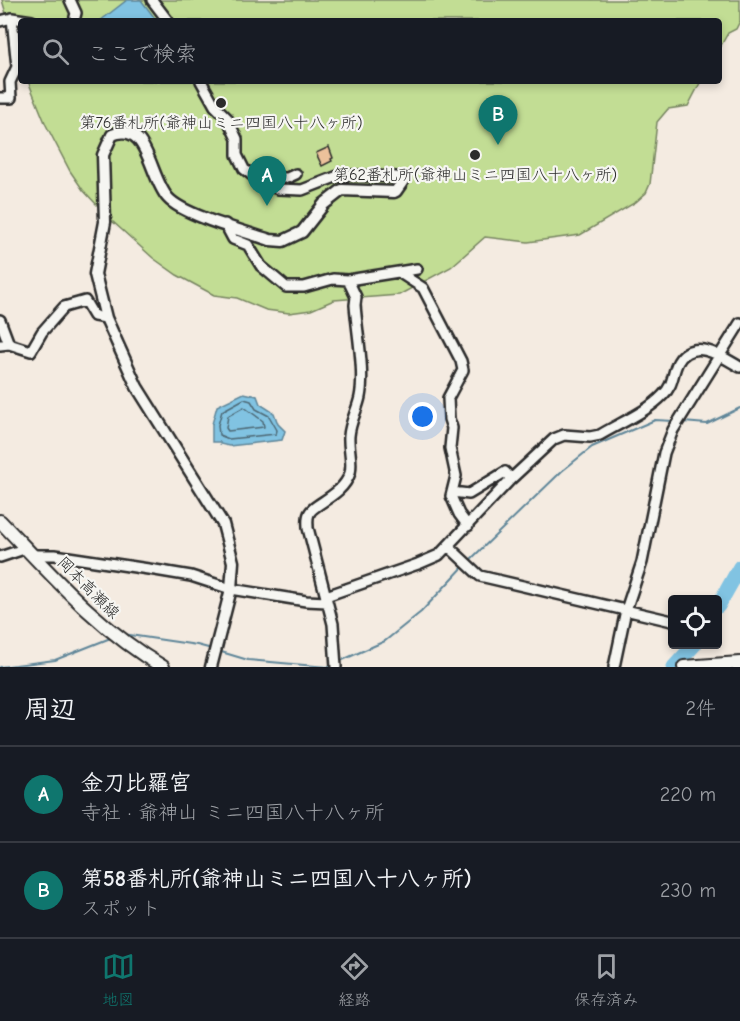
<!DOCTYPE html>
<html lang="ja">
<head>
<meta charset="utf-8">
<style>
	:root { --surface:#171b24; --page:#20242c; --text:#f1f3f6; --muted:#9ea1a6; --line:#363941; --accent:#0f766e }
	body { margin:0; font-family:"Comic Neue","Klee One",sans-serif; background:var(--page); color:var(--text) }
	.controls { position:absolute; right:18px; bottom:18px; display:grid; overflow:hidden; border-radius:6px; box-shadow:0 3px 9px #0003 }
	.controls button { width:54px; height:54px; display:grid; place-items:center; padding:0; border:0; border-bottom:2px solid var(--line); background:var(--surface); color:var(--text); font:30px sans-serif }
	.you { position:absolute; left:423px; top:417px; width:21px; height:21px; margin:-15px; border:4px solid #fff; border-radius:50%; background:#1a73e8; box-shadow:0 0 0 9px #1a73e833 }
	.badge { display:grid; place-items:center; width:39px; height:39px; border-radius:50%; background:var(--accent); color:#fff; font-size:20px; font-weight:700 }
	.pin { position:absolute; translate:-50% -50px; filter:drop-shadow(0 2px 3px #0008) }
	.pin::after { content:''; position:absolute; top:32px; width:21px; height:18px; background:inherit; clip-path:polygon(0 0,100% 0,50% 100%) }
	.list { margin:0; padding:0; list-style:none }
	h2 { display:flex; justify-content:space-between; align-items:center; height:78px; margin:0; padding:0 24px; font-size:26px }
	h2 small { font-size:20px; font-weight:400; color:var(--muted) }
	.list li { display:grid; grid-template-columns:39px 1fr auto; gap:18px; align-items:center; box-sizing:border-box; height:96px; padding:0 24px; border-top:2px solid var(--line) }
	.list b { display:block; font-size:22px; white-space:nowrap }
	.list p { margin:0; font-size:20px; white-space:nowrap; color:var(--muted) }
	.list em { font-size:20px; font-style:normal; color:var(--muted) }
	.icon { flex:none; width:33px; height:33px; fill:none; stroke:currentColor; stroke-width:2; stroke-linecap:round; stroke-linejoin:round }
	.map { position:relative; flex:none; width:740px; height:667px; overflow:hidden }
	.search { position:absolute; background:var(--surface); box-shadow:0 3px 9px #0003; left:18px; right:18px; top:18px; height:66px; display:flex; align-items:center; gap:15px; box-sizing:border-box; padding:0 21px; border-radius:6px; color:var(--muted); font-size:22px }
	.sheet { height:270px; background:var(--surface) }
	nav { display:flex; justify-content:space-around; align-items:center; box-sizing:border-box; height:84px; border-top:2px solid var(--line); background:var(--surface); font-size:16px; color:var(--muted) }
	nav a { display:grid; justify-items:center; gap:3px }
	nav .on { color:var(--accent) }
	.map>svg:first-child { display:block }
	.green { fill:#c2dd94; stroke:#768460; stroke-width:1.5 }
	.water { fill:#81c3e2; stroke:#5f8699; stroke-width:1.5 }
	.lines { fill:none; stroke-linecap:round; stroke-linejoin:round }
	.shore { stroke:#4d6874; stroke-width:1.5 }
	.stream { stroke:#5f8699; stroke-width:2 }
	.river { stroke:#81c3e2; stroke-width:15 }
	.building { fill:#ecc19b; stroke:#2b2b2b; stroke-width:1.5 }
	.minor-casing { stroke:#2b2b2b; stroke-width:14 }
	.tertiary-casing { stroke:#2b2b2b; stroke-width:15 }
	.secondary-casing { stroke:#2b2b2b; stroke-width:16 }
	.minor { stroke:#f6f6f2; stroke-width:9 }
	.tertiary { stroke:#f6f6f2; stroke-width:10 }
	.secondary { stroke:#f6f6f2; stroke-width:12 }
	.poi-dot { fill:#2b2b2b; stroke:#f6f6f2; stroke-width:2 }
	.labels { text-anchor:middle; stroke-width:4.5; stroke-linejoin:round; paint-order:stroke }
	.poi-label { font-size:16px; fill:#2b2b2b; stroke:#f6f6f2 }
	.street-label { font-size:16px; fill:#2b2b2b; stroke:#f6f6f2 }
</style>
</head>
<body>
<div class="map">
<svg width="740" height="667" viewBox="0 0 740 667">
	<rect width="100%" height="100%" fill="#f4ebe1"/>
	<filter id="ink" filterUnits="userSpaceOnUse"><feTurbulence type="fractalNoise" baseFrequency=".0167" numOctaves="2"/><feDisplacementMap in="SourceGraphic" scale="12" xChannelSelector="R" yChannelSelector="G"/><feConvolveMatrix kernelMatrix="1 2 1 2 8 2 1 2 1" color-interpolation-filters="sRGB"/></filter>
	<g filter="url(#ink)">
		<path class="green" d="M2 0H740V21L736 29 728 33 719 49V21H21V64Z
			M28 81H701L688 106 668 109 657 122 650 184 646 193 636 202 580 235 528 242 485 237 451 267 399 295 334 300 311 310 289 313 266 310 237 298 214 295 177 275 153 258 112 221 83 190 70 171 46 125Z"/>
		<path class="water" d="M127 0H141L157 21H100Z
			M244 393 257 396 260 404 274 413 278 424 285 431 282 440 229 446 220 444V442H212V424L217 406Z"/>
		<g class="lines">
			<path class="shore" d="M244 399 251 401 256 409 269 416 277 430 276 434 229 439 219 435 218 425 222 411Z
				M244 407 263 421 264 427 228 431 226 428 228 416Z"/>
			<path class="stream" d="M683 422 707 424 740 408
				M469 561 562 471 592 447 655 420 674 421
				M123 634 197 645 212 649
				M218 651 248 660 327 667 333 664
				M338 662 385 641 421 612 465 565
				M0 667 55 660 113 637"/>
			<path class="river" d="M718 606 740 567
				M674 667 695 644"/>
		</g>
		<path class="building" d="M329 147 333 158 331 159 332 161 322 166 316 153Z"/>
		<g class="lines">
			<g class="minor-casing">
				<path id="minor" d="M70 0 76 13 74 21
					M152 0 168 21
					M12 18 32 21
					M0 21 12 18 17 67 10 82 11 98H0
					M201 81 215 106 227 118 237 139V155L244 169 261 182 278 189 302 190 338 176 352 175 396 177 403 181
					M263 183 266 178H287L296 174
					M225 224 233 239 248 245 261 266 286 287H304L333 279 348 280
					M400 273 423 288 461 361 463 370 448 398 449 419 452 428 450 448 456 476 451 496 459 514 468 526
					M0 320 9 344
					M0 345 9 344 31 351 42 332 64 307 85 301 94 316 106 318
					M452 492 469 494 505 472 511 479
					M448 546 480 576 672 621
					M34 555H55L155 570 191 576 231 589 306 601 327 602
					M0 557 27 548
					M326 596 418 564 439 555 511 479 554 439 564 435 590 437 600 435C620 423 647 412 663 395 674 385 672 373 678 362 693 336 723 357 740 367
					M336 667 333 624 308 528C308 524 307 518 309 514 312 504 343 496 350 473 353 461 348 449 349 436 350 422 357 411 360 397 365 372 357 332 355 305L356 297 348 280 417 269
					M614 667 626 610 642 562 664 453 673 430 740 323"/>
			</g>
			<g class="tertiary-casing">
				<path id="tertiary" d="M211 667 231 589 233 562 223 524 137 387 106 318 95 274 105 222 103 155 112 135C148 119 149 177 168 198 183 215 246 232 270 240L283 241 302 232 324 204 342 190 394 192 396 191 403 181"/>
			</g>
			<g class="secondary-casing">
				<path id="secondary" d="M0 521C50 573 99 630 163 667
					M684 667 740 663"/>
			</g>
			<use href="#minor" class="minor"/>
			<use href="#tertiary" class="tertiary"/>
			<use href="#secondary" class="secondary"/>
		</g>
	</g>
	<g class="poi-dot">
		<circle cx="221" cy="103" r="6"/>
		<circle cx="475" cy="155" r="6"/>
	</g>
	<g class="labels">
		<g class="poi-label">
			<text x="221" y="128">第76番札所(爺神山ミニ四国八十八ヶ所)</text>
			<text x="475" y="180">第62番札所(爺神山ミニ四国八十八ヶ所)</text>
		</g>
		<g class="street-label">
			<text transform="translate(89 587) rotate(45)" y="6">岡本高瀬線</text>
		</g>
	</g>
</svg>
<div class="controls">
<button><svg class="icon" aria-label="locate" viewBox="0 0 24 24"><circle cx="12" cy="12" r="6"/><path d="M12 2v4M12 18v4M2 12h4M18 12h4"/></svg></button>
</div>
<div class="you"></div>
<div class="pin badge" style="left:267px;top:206px">A</div>
<div class="pin badge" style="left:498px;top:145px">B</div>
<div class="search"><svg class="icon" aria-label="search" viewBox="0 0 24 24"><circle cx="10" cy="10" r="6"/><path d="M15 15l6 6"/></svg>ここで検索</div>
</div>
<section class="sheet">
<h2>周辺<small>2件</small></h2>
<ul class="list">
<li><span class="badge">A</span><div><b>金刀比羅宮</b><p>寺社 · 爺神山 ミニ四国八十八ヶ所</p></div><em>220 m</em></li>
<li><span class="badge">B</span><div><b>第58番札所(爺神山ミニ四国八十八ヶ所)</b><p>スポット</p></div><em>230 m</em></li>
</ul>
</section>
<nav>
<a class="on"><svg class="icon" aria-label="map" viewBox="0 0 24 24"><path d="M3 6l6-2 6 2 6-2v14l-6 2-6-2-6 2zM9 4v14M15 6v14"/></svg>地図</a>
<a><svg class="icon" aria-label="directions" viewBox="0 0 24 24"><path d="M12 3l9 9-9 9-9-9zM9 14v-3h6M13 9l2 2-2 2"/></svg>経路</a>
<a><svg class="icon" aria-label="saved" viewBox="0 0 24 24"><path d="M7 4h10v16l-5-4-5 4z"/></svg>保存済み</a>
</nav>
</body>
</html>
